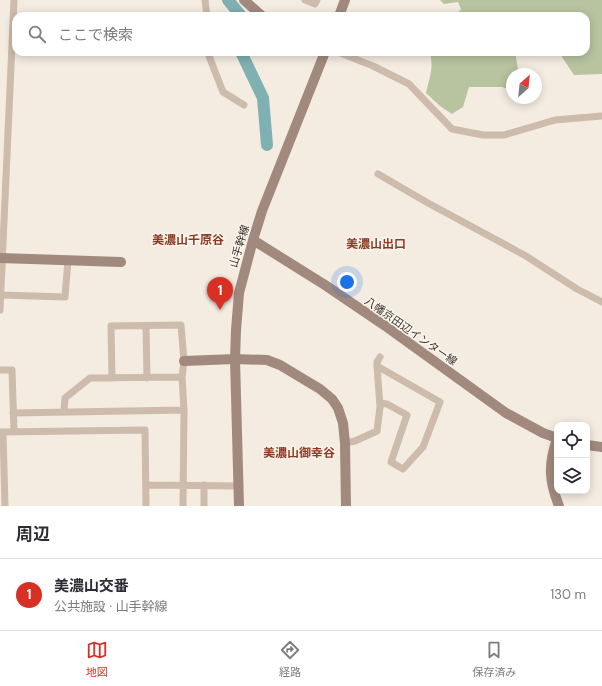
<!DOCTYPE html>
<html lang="ja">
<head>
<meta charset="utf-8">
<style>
	:root { --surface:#fff; --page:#f2f2f3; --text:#2b2b33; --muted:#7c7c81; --line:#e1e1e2; --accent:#d93025 }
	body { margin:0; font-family:"DM Sans","Noto Sans JP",sans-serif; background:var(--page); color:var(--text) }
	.controls { position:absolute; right:12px; bottom:12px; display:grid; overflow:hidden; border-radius:8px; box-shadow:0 2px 10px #0003 }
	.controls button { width:36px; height:36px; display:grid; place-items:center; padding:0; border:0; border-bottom:1px solid var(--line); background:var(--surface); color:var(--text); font:20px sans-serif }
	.compass { position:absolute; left:506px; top:68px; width:36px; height:36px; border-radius:50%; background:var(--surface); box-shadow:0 2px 10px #0003; rotate:27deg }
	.you { position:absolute; left:347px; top:282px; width:14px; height:14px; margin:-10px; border:3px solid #fff; border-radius:50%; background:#1a73e8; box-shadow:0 0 0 6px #1a73e833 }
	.badge { display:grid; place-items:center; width:26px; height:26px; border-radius:50%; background:var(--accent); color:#fff; font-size:13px; font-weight:700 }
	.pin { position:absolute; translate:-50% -33px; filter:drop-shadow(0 1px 2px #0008) }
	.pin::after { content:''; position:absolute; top:21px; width:14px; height:12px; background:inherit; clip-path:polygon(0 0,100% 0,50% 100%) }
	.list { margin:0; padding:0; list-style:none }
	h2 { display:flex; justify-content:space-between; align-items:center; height:52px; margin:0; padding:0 16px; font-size:17px }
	h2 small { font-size:13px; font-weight:400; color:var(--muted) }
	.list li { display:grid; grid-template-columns:26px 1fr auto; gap:12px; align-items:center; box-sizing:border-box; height:72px; padding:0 16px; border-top:1px solid var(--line) }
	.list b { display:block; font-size:15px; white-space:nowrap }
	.list p { margin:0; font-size:13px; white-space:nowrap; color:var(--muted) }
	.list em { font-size:13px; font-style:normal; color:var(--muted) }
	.icon { flex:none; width:22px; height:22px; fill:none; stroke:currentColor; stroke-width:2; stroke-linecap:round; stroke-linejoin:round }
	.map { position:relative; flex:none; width:602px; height:506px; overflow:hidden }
	.search { position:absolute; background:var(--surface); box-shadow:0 2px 10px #0003; left:12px; right:12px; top:12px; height:44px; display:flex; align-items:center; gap:10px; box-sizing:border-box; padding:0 14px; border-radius:12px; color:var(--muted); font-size:15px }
	.sheet { height:124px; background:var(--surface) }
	nav { display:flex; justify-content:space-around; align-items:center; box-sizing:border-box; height:56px; border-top:1px solid var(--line); background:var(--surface); font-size:11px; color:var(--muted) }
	nav a { display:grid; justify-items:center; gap:2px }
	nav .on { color:var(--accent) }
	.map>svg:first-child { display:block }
	.green { fill:#b8c4a0 }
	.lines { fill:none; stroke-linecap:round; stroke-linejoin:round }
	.river { stroke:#7fb0b2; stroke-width:12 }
	.street { stroke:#cdbbac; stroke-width:7 }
	.secondary { stroke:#a18a7d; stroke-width:10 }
	.labels { text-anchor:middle; stroke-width:3; stroke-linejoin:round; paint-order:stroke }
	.street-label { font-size:11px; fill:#3b302b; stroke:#fbf5ee }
	.neighbourhood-label { font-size:12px; font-weight:bold; fill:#8c3b22; stroke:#fbf5ee }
</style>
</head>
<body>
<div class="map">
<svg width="602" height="506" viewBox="0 0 602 506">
	<rect width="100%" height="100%" fill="#f4ebe1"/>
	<path class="green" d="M440 0H602V74L574 75 562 57 561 52H586V16H455L461 9 458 2 444 4Z
		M429 52H515L519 74H512V90L502 87H469L463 107 452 114 440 106 426 93C429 79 435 65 429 52Z"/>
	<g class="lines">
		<path class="river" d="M228 0 241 16
			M241 52 263 98 267 145"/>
		<path class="street" d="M205 0 207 16
			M305 0 315 4 317 0
			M209 52V56L223 92 244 105
			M338 52 373 66 409 84 452 129 483 135H504L555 120 602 116
			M378 174 428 203 526 256 577 289 602 302
			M1 295 65 297 68 260
			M0 310 14 0
			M146 326 147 378
			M377 366 440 402 423 447 403 469 391 462 407 415 387 404 380 403
			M0 370H12L14 432
			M112 378 111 326 181 325 184 361 182 377 184 410 183 506
			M64 412 65 398 90 378 182 377
			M13 413 184 410
			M0 432 145 430 146 506
			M3 432 5 506
			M345 443 355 441 377 431 380 407 377 366V362L380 357
			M146 485 239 486
			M204 506V485"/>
		<path class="secondary" d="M244 0 262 16
			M339 16 345 0
			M253 240 325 285 384 325 506 413 543 433 557 438
			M0 258 121 262
			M184 361 235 359 267 360 280 365 320 389 332 399 338 408 343 423 345 443 346 506
			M557 439C548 465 549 481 559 506
			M587 445 602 447
			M239 506 235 359 236 330 239 293 253 240 262 211 325 52"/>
	</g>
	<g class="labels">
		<g class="street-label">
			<text transform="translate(239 246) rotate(-73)" y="4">山手幹線</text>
			<text transform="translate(411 331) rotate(35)" y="4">八幡京田辺インター線</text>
		</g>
		<g class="neighbourhood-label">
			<text x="188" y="244">美濃山千原谷</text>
			<text x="376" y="248">美濃山出口</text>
			<text x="299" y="457">美濃山御幸谷</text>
		</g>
	</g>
</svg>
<div class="controls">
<button><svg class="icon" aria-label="locate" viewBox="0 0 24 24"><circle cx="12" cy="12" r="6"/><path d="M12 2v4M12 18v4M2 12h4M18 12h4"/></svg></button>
<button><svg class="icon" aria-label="layers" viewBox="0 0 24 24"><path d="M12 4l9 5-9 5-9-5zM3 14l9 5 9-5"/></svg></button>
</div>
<svg class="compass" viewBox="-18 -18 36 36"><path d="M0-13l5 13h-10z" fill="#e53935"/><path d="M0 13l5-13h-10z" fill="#7c7c81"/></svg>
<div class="you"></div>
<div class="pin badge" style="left:220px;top:310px">1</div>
<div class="search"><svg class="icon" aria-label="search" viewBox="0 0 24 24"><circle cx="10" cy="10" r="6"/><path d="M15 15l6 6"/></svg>ここで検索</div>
</div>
<section class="sheet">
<h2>周辺<small></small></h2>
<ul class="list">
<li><span class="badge">1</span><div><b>美濃山交番</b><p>公共施設 · 山手幹線</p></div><em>130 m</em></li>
</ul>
</section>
<nav>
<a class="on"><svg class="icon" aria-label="map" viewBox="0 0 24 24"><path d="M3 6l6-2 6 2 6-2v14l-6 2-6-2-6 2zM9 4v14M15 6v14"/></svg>地図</a>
<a><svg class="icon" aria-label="directions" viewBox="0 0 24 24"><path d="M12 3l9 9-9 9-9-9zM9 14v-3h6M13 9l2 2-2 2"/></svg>経路</a>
<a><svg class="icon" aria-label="saved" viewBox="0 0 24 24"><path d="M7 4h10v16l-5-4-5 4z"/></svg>保存済み</a>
</nav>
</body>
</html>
